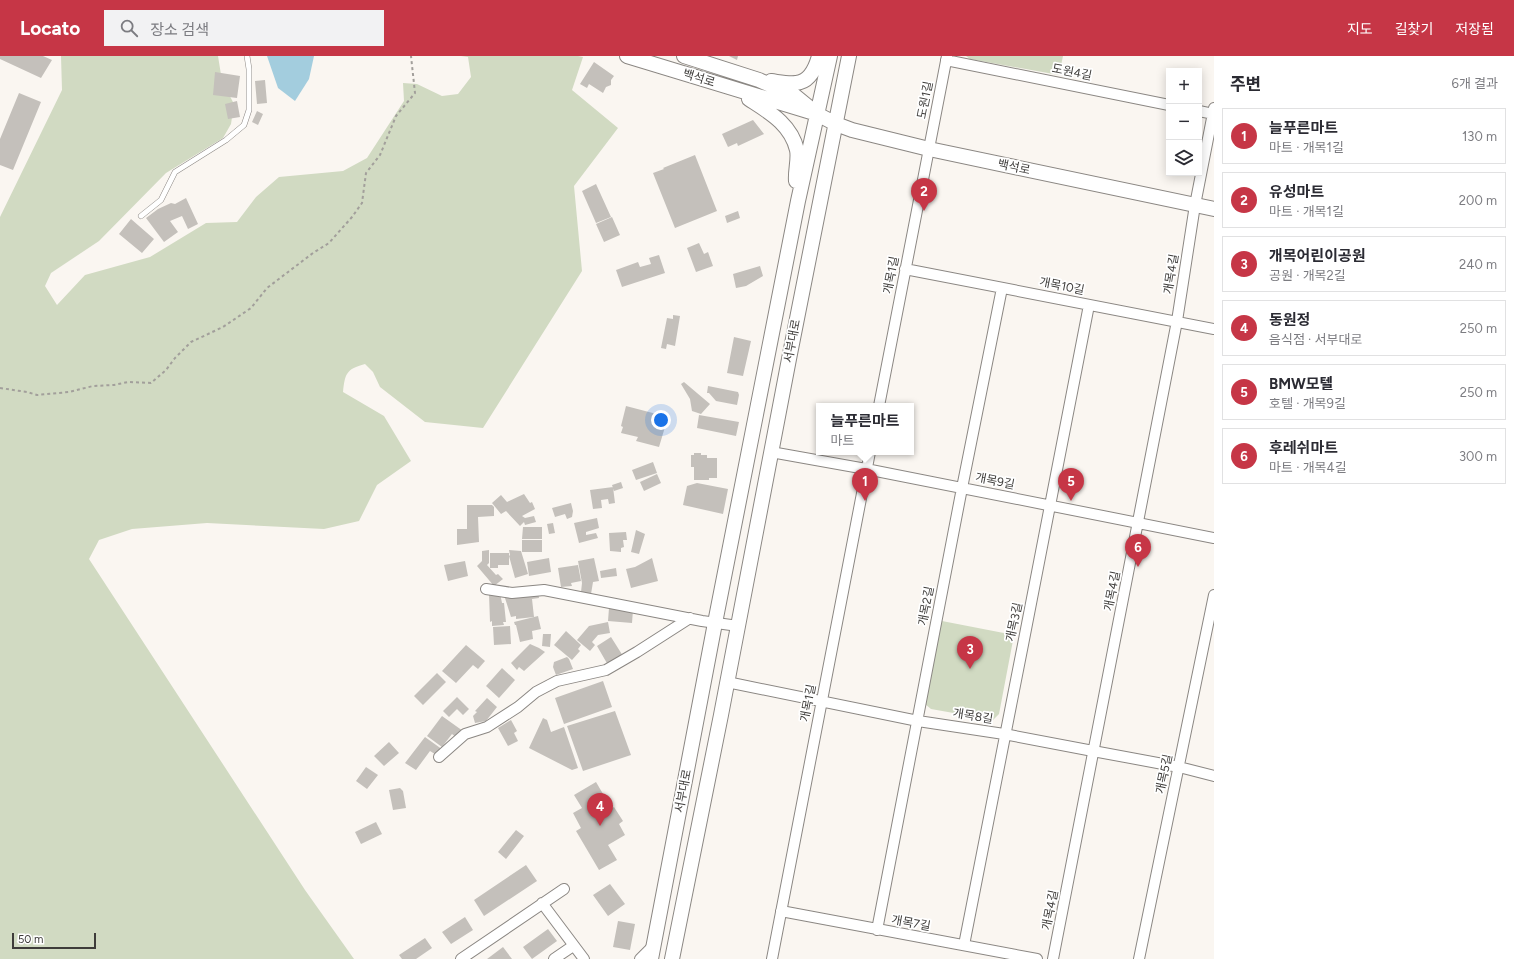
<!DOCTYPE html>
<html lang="ko">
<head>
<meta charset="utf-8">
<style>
	:root { --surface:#fff; --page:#f2f2f3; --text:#2b2b33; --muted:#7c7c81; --line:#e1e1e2; --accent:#c63646 }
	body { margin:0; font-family:Figtree,"Noto Sans KR",sans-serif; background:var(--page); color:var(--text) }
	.controls { position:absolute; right:12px; top:12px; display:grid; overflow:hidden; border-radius:0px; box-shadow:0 2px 10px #0003 }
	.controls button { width:36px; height:36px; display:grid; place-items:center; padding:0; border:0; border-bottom:1px solid var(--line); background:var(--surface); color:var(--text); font:20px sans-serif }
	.scale { position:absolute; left:12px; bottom:10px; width:84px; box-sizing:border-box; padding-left:4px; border:2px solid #3e3c3a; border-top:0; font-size:11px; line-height:14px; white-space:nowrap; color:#3e3c3a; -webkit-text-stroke:3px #fff; paint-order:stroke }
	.you { position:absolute; left:661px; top:364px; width:14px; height:14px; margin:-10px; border:3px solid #fff; border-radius:50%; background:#1a73e8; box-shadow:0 0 0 6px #1a73e833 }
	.badge { display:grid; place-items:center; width:26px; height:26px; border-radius:50%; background:var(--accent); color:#fff; font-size:13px; font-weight:700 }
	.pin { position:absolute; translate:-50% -33px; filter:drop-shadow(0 1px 2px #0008) }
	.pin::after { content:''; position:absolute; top:21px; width:14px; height:12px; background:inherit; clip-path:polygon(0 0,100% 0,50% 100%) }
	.popup { position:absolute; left:816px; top:347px; width:98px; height:52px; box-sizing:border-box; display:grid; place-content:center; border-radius:0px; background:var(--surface); filter:drop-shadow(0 1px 3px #0005); font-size:13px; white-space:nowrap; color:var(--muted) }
	.popup b { font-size:15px; color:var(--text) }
	.popup::after { content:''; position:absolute; left:50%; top:100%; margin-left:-8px; border:8px solid transparent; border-top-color:var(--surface) }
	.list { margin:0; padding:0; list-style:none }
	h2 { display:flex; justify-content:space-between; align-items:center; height:52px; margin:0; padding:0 16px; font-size:17px }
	h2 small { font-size:13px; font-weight:400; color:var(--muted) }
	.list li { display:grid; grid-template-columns:26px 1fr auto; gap:12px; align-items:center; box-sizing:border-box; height:56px; margin:0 8px 8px; padding:0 8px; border:1px solid var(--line); border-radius:0px }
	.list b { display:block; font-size:15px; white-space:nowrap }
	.list p { margin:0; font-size:13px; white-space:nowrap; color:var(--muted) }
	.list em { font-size:13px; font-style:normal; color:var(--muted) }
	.icon { flex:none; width:22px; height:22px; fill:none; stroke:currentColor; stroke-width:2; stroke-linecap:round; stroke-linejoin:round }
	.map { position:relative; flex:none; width:1214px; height:903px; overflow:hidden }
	header { display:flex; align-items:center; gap:24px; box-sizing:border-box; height:56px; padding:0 20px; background:var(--accent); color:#fff }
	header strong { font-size:19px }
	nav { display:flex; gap:22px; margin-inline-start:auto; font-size:14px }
	.search { width:280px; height:36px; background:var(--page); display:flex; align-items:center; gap:10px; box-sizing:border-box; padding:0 14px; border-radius:0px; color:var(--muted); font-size:15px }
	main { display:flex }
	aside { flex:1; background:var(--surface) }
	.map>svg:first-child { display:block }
	.green { fill:#d1dac2 }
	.water { fill:#a3cdde }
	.building { fill:#c4c0bb }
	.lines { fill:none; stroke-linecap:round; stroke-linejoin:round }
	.service-casing { stroke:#8b8783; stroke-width:6 }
	.minor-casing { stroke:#8b8783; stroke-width:12 }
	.secondary-casing { stroke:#8b8783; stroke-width:16 }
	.path { stroke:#a29f9b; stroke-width:2; stroke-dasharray:3 3; stroke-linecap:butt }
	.service { stroke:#fff; stroke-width:5 }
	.minor { stroke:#fff; stroke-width:10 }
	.secondary { stroke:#fff; stroke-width:14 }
	.labels { text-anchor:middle; stroke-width:3.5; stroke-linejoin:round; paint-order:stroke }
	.street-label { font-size:12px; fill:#3e3c3a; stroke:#fff }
</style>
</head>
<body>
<header>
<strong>Locato</strong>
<div class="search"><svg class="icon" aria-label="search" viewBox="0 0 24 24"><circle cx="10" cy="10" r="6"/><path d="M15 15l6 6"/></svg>장소 검색</div>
<nav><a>지도</a><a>길찾기</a><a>저장됨</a></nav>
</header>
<main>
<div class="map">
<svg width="1214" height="903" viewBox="0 0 1214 903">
	<rect width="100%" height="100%" fill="#faf6f1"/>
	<path class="green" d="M61 0H218L222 25 234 48 231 68 223 82 166 117 99 185 51 217 45 230 57 249 85 219 150 201 206 167 237 166 256 141 279 121 343 115 367 102 404 45 403 27 417 28 442 40 458 38 471 21 468 1 461 0H578L583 1 572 34 618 72 574 130 582 215 483 372 425 366 380 331 373 316 365 308C346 313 345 318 343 336L384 360 411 405 377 429 359 465 324 473 207 467 132 473 99 484 89 503 305 834 354 903H0V161L62 34Z
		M966 0H1063L1059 19 970 3Z
		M942 565 1014 579 999 658 993 664 931 653 925 648Z"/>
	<path class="water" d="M267 0H314L309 23 295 45 278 32Z"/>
	<path class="building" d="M0 0H43L52 4 41 22 0 3Z
		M729 0H738L737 4Z
		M594 6 614 20 611 24V29L606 31 603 37 589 28 587 32 580 28Z
		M215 16 240 20 237 42 213 39Z
		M265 24 267 47 257 48 255 25Z
		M19 37 41 46 13 114 0 109V83Z
		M237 45 240 61 228 63 225 48Z
		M257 55 263 58 258 69 252 66Z
		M753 64 764 78 738 90 737 87 728 91 722 78Z
		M695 99 717 155 675 172 653 117 664 113 663 112Z
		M596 128 611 161 596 167 582 135Z
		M186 142 198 168 188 173 182 160 170 165 178 176 164 186 146 162 158 153 171 147 175 148Z
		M738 155 740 162 727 167 725 160Z
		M612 161 620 179 604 186 596 168Z
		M131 163 154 183 142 197 119 178Z
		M699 187 704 198 708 196 713 210 696 216 687 192Z
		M659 199 665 217 622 231 616 214 638 206 640 211 651 208 649 202Z
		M760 210 763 220 746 230 736 232 733 218Z
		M673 259 680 260 675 290 667 288 666 293 661 292 667 262 673 263Z
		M734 281 751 285 743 320 727 317Z
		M684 326 710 348 701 358 692 355 690 343 681 328Z
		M708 330 738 336 739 339 737 349 716 345 709 337H707Z
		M626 350 668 361 659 391 636 385 638 381 621 377 623 371 621 370Z
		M699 359 739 366 736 380 697 372Z
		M694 397H701V399H707V402H717V422H709V424H694V411H691V399H694Z
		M653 406 657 417 636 424 632 414Z
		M657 418 661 427 644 435 640 426Z
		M621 426 623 432 614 435 612 429Z
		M697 427 728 433 723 458 683 449 687 430Z
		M613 431 615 447 609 448 608 443 601 444 602 452 593 453 590 434Z
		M524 438 530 447 532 446 535 453 522 460 525 462 534 460 536 466 525 469 524 466 520 470 506 455 501 458 492 447 501 439 507 446Z
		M571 447 573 455 572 461 567 463 565 458 555 461 552 452Z
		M467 449H492L494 451V460L478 461 479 486 457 489V473H467Z
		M597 462 599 472 586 476V479L596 477 598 482 579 487 574 467Z
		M553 467 555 477 549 478 547 468Z
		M523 471H542V483H522Z
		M636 474 645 478 639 498 631 496Z
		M626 476 627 484H623L624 491 621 492V496L610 495 609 477Z
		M522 484H542V496H522Z
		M489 494V507L487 509 496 519 498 518 503 523 494 530 477 510 482 505V495Z
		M509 494 521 495 528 518 515 522 509 500V509H498V512H490V497H509V500L510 499Z
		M549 502 551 516 529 520 527 506Z
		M594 502 599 525 593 526 591 538 581 536 582 527 578 505Z
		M652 502 658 525 631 532 626 513 635 511Z
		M465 505 468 520 448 525 444 509Z
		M578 509 581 525 571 527 572 530 561 531 558 512Z
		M616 512 617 520 601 522 600 515Z
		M538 535 539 542 532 543 534 561 516 563V560L511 561 504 539Z
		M500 537 502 547H504L506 566H503L504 569 492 570V565L490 566 489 538Z
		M609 552 633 554 632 567 608 565Z
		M538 560 541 573 532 575 533 583 520 586 516 569H515L514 566Z
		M608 566 610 577 598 579 592 586 595 589 590 595 577 584 589 570Z
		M510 570 511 588 494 589 493 571Z
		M566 575 581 589 578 593 580 595 572 604 554 589Z
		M543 578H551L550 591 542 590Z
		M611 581 623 600 608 609 597 590Z
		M530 588 539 592 545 596 524 615 519 611 517 614 511 607Z
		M466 589 485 605 478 613 473 609 456 627 442 615Z
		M567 601 569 603 573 613 556 619 553 611 554 606Z
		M502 612 515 624 499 642 486 630Z
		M437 617 446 626 423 649 414 640Z
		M603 625 612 651 564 668 555 642Z
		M457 641 469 653 463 659 457 653 449 661 443 655Z
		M487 642 497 651 486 665 475 667 473 660 477 656 475 655Z
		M615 655 631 699 583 715 567 670Z
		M442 660 463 675 457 682 452 678 442 691 427 680Z
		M543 662 547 664 551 676 564 671 578 712 572 714 529 692Z
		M511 664 517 675 514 677 518 685 508 690 498 672Z
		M425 681 443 694 438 700 430 695 416 714 405 707Z
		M389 686 399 697 384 710 374 700Z
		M366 711 378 719 367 733 356 725Z
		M596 726 606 743 604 745 609 754 614 751 623 765 619 768 625 779 608 789 617 804 599 814 576 775 581 772 573 757 582 752 574 739Z
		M400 732 403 735 406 752 393 754 389 734Z
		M376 766 382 778 361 788 355 776Z
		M516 774 524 780 506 803 498 796Z
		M526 809 537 825 484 860 474 844Z
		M610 828 625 848 608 860 593 839Z
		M465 861 473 874 451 888 442 876Z
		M618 865 635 868 630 894 613 891Z
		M548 873 557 885 532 903 523 891Z
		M425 882 432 892 416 903H402L399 899Z
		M503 891 512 903H487Z"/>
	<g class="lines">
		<g class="service-casing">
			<path id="service" d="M141 160 161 144 175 116 226 84 244 69 249 54V13L247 0"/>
		</g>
		<g class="minor-casing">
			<path id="minor" d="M946 4 1169 49
				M1199 55 1214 58
				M905 213 1214 273
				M879 350 947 0
				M771 396 866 413 1214 482
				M486 533 512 537 544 534 702 565 738 570
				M727 626 918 665 1004 678 1093 695 1179 711 1214 720
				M439 701 465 678 487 671 518 651 536 636 557 625 606 614 637 596 690 562
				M542 847 584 903
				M781 855 1037 903
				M877 874 962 432 1002 232
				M964 889C1005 676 1049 462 1089 249
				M461 903 564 833
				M554 903 573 890
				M640 903 654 889
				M772 903 870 396
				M1053 903 1177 265 1195 149 1214 52
				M1139 903 1214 539"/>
		</g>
		<g class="secondary-casing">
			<path id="secondary" d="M627 0 811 56
				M684 0 759 24 795 40 817 58 836 68 852 74 929 93 1214 153
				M771 25C779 26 788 28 796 27 810 26 816 11 819 0
				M749 43C769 56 791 68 797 94 799 103 795 115 796 125
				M651 903 715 567 798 145 830 0
				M672 903 721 659 789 303 849 0"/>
		</g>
		<path class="path" d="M0 332 27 336 37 339 69 336 93 330 114 329 128 326 151 327 166 314 175 302 191 286 223 271 251 252 267 232 313 197 329 187 352 161 362 147 366 117 380 99 396 60 415 37 411 0"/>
		<use href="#service" class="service"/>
		<use href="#minor" class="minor"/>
		<use href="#secondary" class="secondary"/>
	</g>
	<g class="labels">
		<g class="street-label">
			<text transform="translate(1072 16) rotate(11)" y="4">도원4길</text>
			<text transform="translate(699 22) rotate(17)" y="4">백석로</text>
			<text transform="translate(925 44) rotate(-79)" y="4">도원1길</text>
			<text transform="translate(1014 111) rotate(12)" y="4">백석로</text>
			<text transform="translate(1171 218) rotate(-81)" y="4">개목4길</text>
			<text transform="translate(891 219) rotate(-79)" y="4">개목1길</text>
			<text transform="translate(1062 230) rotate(11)" y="4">개목10길</text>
			<text transform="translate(792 285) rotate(-79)" y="4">서부대로</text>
			<text transform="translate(995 425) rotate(11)" y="4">개목9길</text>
			<text transform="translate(1112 535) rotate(-79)" y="4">개목4길</text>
			<text transform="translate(926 550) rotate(-79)" y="4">개목2길</text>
			<text transform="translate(1014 566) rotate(-78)" y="4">개목3길</text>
			<text transform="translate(808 647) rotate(-79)" y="4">개목1길</text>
			<text transform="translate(973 660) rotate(9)" y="4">개목8길</text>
			<text transform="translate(1164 718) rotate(-78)" y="4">개목5길</text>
			<text transform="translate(683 735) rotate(-79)" y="4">서부대로</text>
			<text transform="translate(1050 854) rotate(-79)" y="4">개목4길</text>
			<text transform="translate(911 867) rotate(10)" y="4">개목7길</text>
		</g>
	</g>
</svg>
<div class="controls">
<button>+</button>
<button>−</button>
<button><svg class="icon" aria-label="layers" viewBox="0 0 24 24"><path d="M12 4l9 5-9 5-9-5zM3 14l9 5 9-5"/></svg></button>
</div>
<div class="scale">50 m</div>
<div class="you"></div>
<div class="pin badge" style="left:865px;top:445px">1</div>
<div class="popup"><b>늘푸른마트</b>마트</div>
<div class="pin badge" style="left:924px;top:155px">2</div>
<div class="pin badge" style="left:970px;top:613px">3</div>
<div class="pin badge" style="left:600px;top:770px">4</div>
<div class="pin badge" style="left:1071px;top:445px">5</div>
<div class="pin badge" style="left:1138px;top:511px">6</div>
</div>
<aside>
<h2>주변<small>6개 결과</small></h2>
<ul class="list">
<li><span class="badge">1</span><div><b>늘푸른마트</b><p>마트 · 개목1길</p></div><em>130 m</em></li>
<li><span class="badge">2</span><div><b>유성마트</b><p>마트 · 개목1길</p></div><em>200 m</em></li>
<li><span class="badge">3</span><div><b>개목어린이공원</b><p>공원 · 개목2길</p></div><em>240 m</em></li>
<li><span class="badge">4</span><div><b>동원정</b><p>음식점 · 서부대로</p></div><em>250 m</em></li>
<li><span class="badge">5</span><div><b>BMW모텔</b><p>호텔 · 개목9길</p></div><em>250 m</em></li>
<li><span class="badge">6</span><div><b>후레쉬마트</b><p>마트 · 개목4길</p></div><em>300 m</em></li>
</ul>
</aside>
</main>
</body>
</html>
